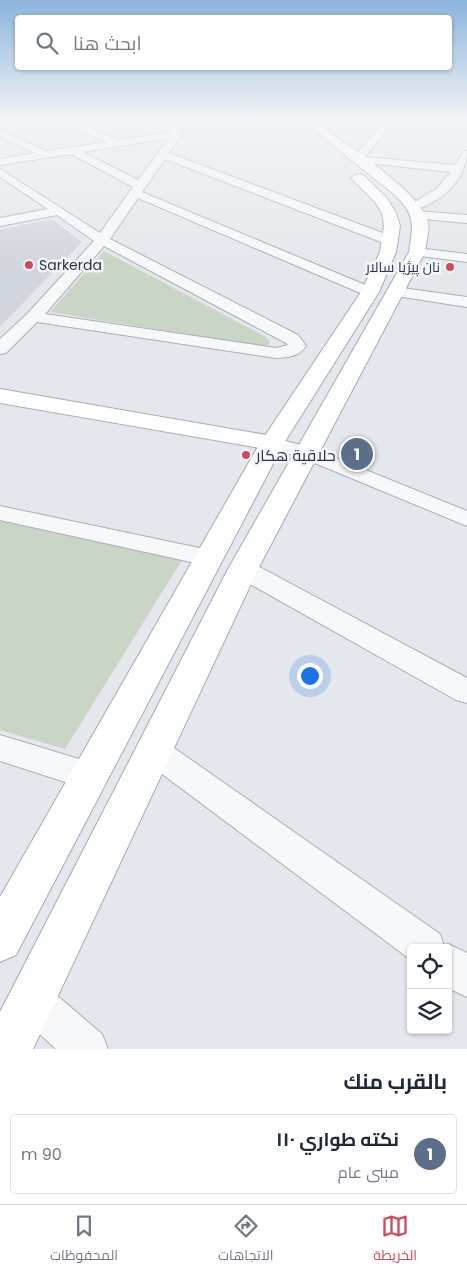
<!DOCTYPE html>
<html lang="ar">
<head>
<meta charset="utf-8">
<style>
	:root { --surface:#fff; --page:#f2f2f3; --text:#1f2937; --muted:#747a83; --line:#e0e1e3; --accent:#d1495b }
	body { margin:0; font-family:Poppins,Cairo,sans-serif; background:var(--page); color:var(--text); direction:rtl }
	.controls { position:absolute; right:15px; bottom:15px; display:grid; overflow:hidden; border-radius:5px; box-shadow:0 1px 4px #0004 }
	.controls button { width:45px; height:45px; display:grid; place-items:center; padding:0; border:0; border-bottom:1px solid var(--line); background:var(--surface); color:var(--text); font:25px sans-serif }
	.you { position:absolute; left:309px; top:675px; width:18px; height:18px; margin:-12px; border:4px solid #fff; border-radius:50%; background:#1a73e8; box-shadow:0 0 0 8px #1a73e833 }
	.badge { display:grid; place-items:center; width:32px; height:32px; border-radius:50%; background:var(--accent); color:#fff; font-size:16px; font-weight:700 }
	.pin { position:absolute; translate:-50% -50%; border:2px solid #fff; box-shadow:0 1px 5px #0006 }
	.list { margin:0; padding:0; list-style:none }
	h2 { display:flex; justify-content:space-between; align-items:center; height:65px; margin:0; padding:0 20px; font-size:21px }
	h2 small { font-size:16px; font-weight:400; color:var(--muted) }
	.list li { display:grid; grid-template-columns:32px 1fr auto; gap:15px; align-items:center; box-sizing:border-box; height:80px; margin:0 10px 10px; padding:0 10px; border:1px solid var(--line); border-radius:5px }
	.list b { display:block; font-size:19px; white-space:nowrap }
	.list p { margin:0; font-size:16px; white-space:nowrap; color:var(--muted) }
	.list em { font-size:16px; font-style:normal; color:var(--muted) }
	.icon { flex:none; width:28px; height:28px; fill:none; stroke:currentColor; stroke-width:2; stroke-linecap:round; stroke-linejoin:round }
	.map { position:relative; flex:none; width:467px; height:1049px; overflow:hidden; direction:ltr }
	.search { position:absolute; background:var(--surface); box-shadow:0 1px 4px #0004; left:15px; right:15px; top:15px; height:55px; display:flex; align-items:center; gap:12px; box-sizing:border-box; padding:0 18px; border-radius:5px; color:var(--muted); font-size:19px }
	.sheet { height:155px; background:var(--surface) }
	nav { display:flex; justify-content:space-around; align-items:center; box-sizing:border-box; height:70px; border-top:1px solid var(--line); background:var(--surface); font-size:14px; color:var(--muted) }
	nav a { display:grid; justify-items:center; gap:2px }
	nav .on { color:var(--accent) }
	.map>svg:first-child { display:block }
	.built { fill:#d2d6de }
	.green { fill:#c9d6c5 }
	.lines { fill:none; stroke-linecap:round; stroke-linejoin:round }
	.street-casing { stroke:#a9aeb7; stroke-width:2 }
	.secondary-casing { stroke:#a9aeb7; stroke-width:2 }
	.primary-casing { stroke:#a3abb8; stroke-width:2 }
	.street { fill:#f7f8fa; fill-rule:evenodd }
	.secondary { fill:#fff; fill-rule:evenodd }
	.primary { fill:#fff; fill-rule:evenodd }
	.poi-dot { fill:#d1495b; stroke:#f4f6f9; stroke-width:2 }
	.labels { text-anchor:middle; stroke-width:5; stroke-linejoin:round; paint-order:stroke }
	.far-poi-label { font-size:14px; fill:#2b3445; stroke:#f4f6f9; text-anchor:start }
	.poi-label { font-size:16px; fill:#2b3445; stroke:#f4f6f9; text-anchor:start }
</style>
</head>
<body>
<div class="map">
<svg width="467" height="1049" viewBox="0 0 467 1049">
	<rect width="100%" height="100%" fill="#e4e7ec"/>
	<path class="built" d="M52 219 82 242 0 327V230Z"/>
	<path class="green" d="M104 251 264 336 270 341 269 345H255L50 312Z
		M0 520 182 560 65 749 0 730Z"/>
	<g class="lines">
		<g class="street-casing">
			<path id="street" d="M57 119H68L119 140 172 132V128L151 119H163L182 127V134L169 153 396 238 398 241 396 244H386L165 159 142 192 375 289 378 292 370 297 365 295 138 198 110 239 298 335 306 346C298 357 289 357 276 358L37 322 6 353 0 354V339L27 314 94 241 57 215 0 226V218L48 209 0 177V169L100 233 133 187 71 154 0 165V159L34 153 0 137V130L47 151 107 142 58 121ZM169 138 138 180 83 152ZM104 246 286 343 288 345 276 348 45 314Z
				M386 119H396L365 157 455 165 463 152 467 151C467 179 441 203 414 210L408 206 436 189 451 172 357 162 352 159Z
				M418 211 467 215V223L413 218 412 215Z
				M417 248 467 254V262L412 255 410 252 412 249Z
				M395 287 467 297V307L390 295 387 292 390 289Z
				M272 437 314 449 467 511V526L300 457 265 447 262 443 265 439Z
				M0 506 209 550 218 552 221 558 218 564 209 566 0 520Z
				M243 561 252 563 467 678V703L456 700 234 575 230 569 234 563Z
				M0 735 102 766 106 776 102 786 90 790 0 761Z
				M153 737 164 741 440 934 444 946 448 944 467 953V997L448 988V948H411V960L142 759 137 750 142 741Z
				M32 980 46 986 102 1034 108 1049H56L18 1014 12 1000 18 986Z"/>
		</g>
		<g class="secondary-casing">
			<path id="secondary" d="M0 389 272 436 281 438 284 443 281 448 272 450 0 403Z"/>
		</g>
		<g class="primary-casing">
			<path id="primary" d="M300 119H311C339 140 420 190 428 222 430 230 426 243 425 252L258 569 33 1049H0V1012L228 569 409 252C413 224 416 216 395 195Z
				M358 174 363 175 386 197 396 213 400 226 396 252 379 292 284 443 16 955 0 962V897L260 443 361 292 380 252 384 226 382 213 375 202 351 178Z"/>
		</g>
		<use href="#street" class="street"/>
		<use href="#secondary" class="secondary"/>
		<use href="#primary" class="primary"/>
	</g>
	<linearGradient id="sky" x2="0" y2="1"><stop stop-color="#8bb4dd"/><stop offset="0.45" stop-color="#f3f4f6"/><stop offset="1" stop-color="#f3f4f6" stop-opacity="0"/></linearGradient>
	<rect width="467" height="265" fill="url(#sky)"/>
	<g class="poi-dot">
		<circle cx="29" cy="265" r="5"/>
		<circle cx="450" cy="267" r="5"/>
		<circle cx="246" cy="455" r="5"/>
	</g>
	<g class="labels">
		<g class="far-poi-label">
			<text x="39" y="270">Sarkerda</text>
			<text x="440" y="272" text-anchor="end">نان پيژيا سالار</text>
		</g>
		<g class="poi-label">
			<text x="256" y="461">حلاقية هكار</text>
		</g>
	</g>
</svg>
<div class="controls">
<button><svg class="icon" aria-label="locate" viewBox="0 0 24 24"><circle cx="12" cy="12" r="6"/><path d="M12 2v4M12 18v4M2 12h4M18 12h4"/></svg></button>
<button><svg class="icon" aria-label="layers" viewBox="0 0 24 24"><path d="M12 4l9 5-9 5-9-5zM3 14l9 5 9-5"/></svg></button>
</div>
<div class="you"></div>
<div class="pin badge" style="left:357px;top:454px;background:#5c6f8a">1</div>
<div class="search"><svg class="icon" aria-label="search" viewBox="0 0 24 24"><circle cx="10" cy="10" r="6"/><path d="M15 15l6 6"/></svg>ابحث هنا</div>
</div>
<section class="sheet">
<h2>بالقرب منك<small></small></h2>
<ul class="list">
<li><span class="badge" style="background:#5c6f8a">1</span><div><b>نكته طواري ١١٠</b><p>مبنى عام</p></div><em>90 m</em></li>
</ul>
</section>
<nav>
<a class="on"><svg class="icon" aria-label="map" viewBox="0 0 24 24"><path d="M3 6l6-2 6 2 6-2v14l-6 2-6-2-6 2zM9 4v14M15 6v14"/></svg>الخريطة</a>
<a><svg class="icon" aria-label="directions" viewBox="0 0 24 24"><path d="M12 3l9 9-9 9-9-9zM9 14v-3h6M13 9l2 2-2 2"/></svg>الاتجاهات</a>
<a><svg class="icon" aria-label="saved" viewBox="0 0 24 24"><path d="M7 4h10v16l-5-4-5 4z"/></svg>المحفوظات</a>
</nav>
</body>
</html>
